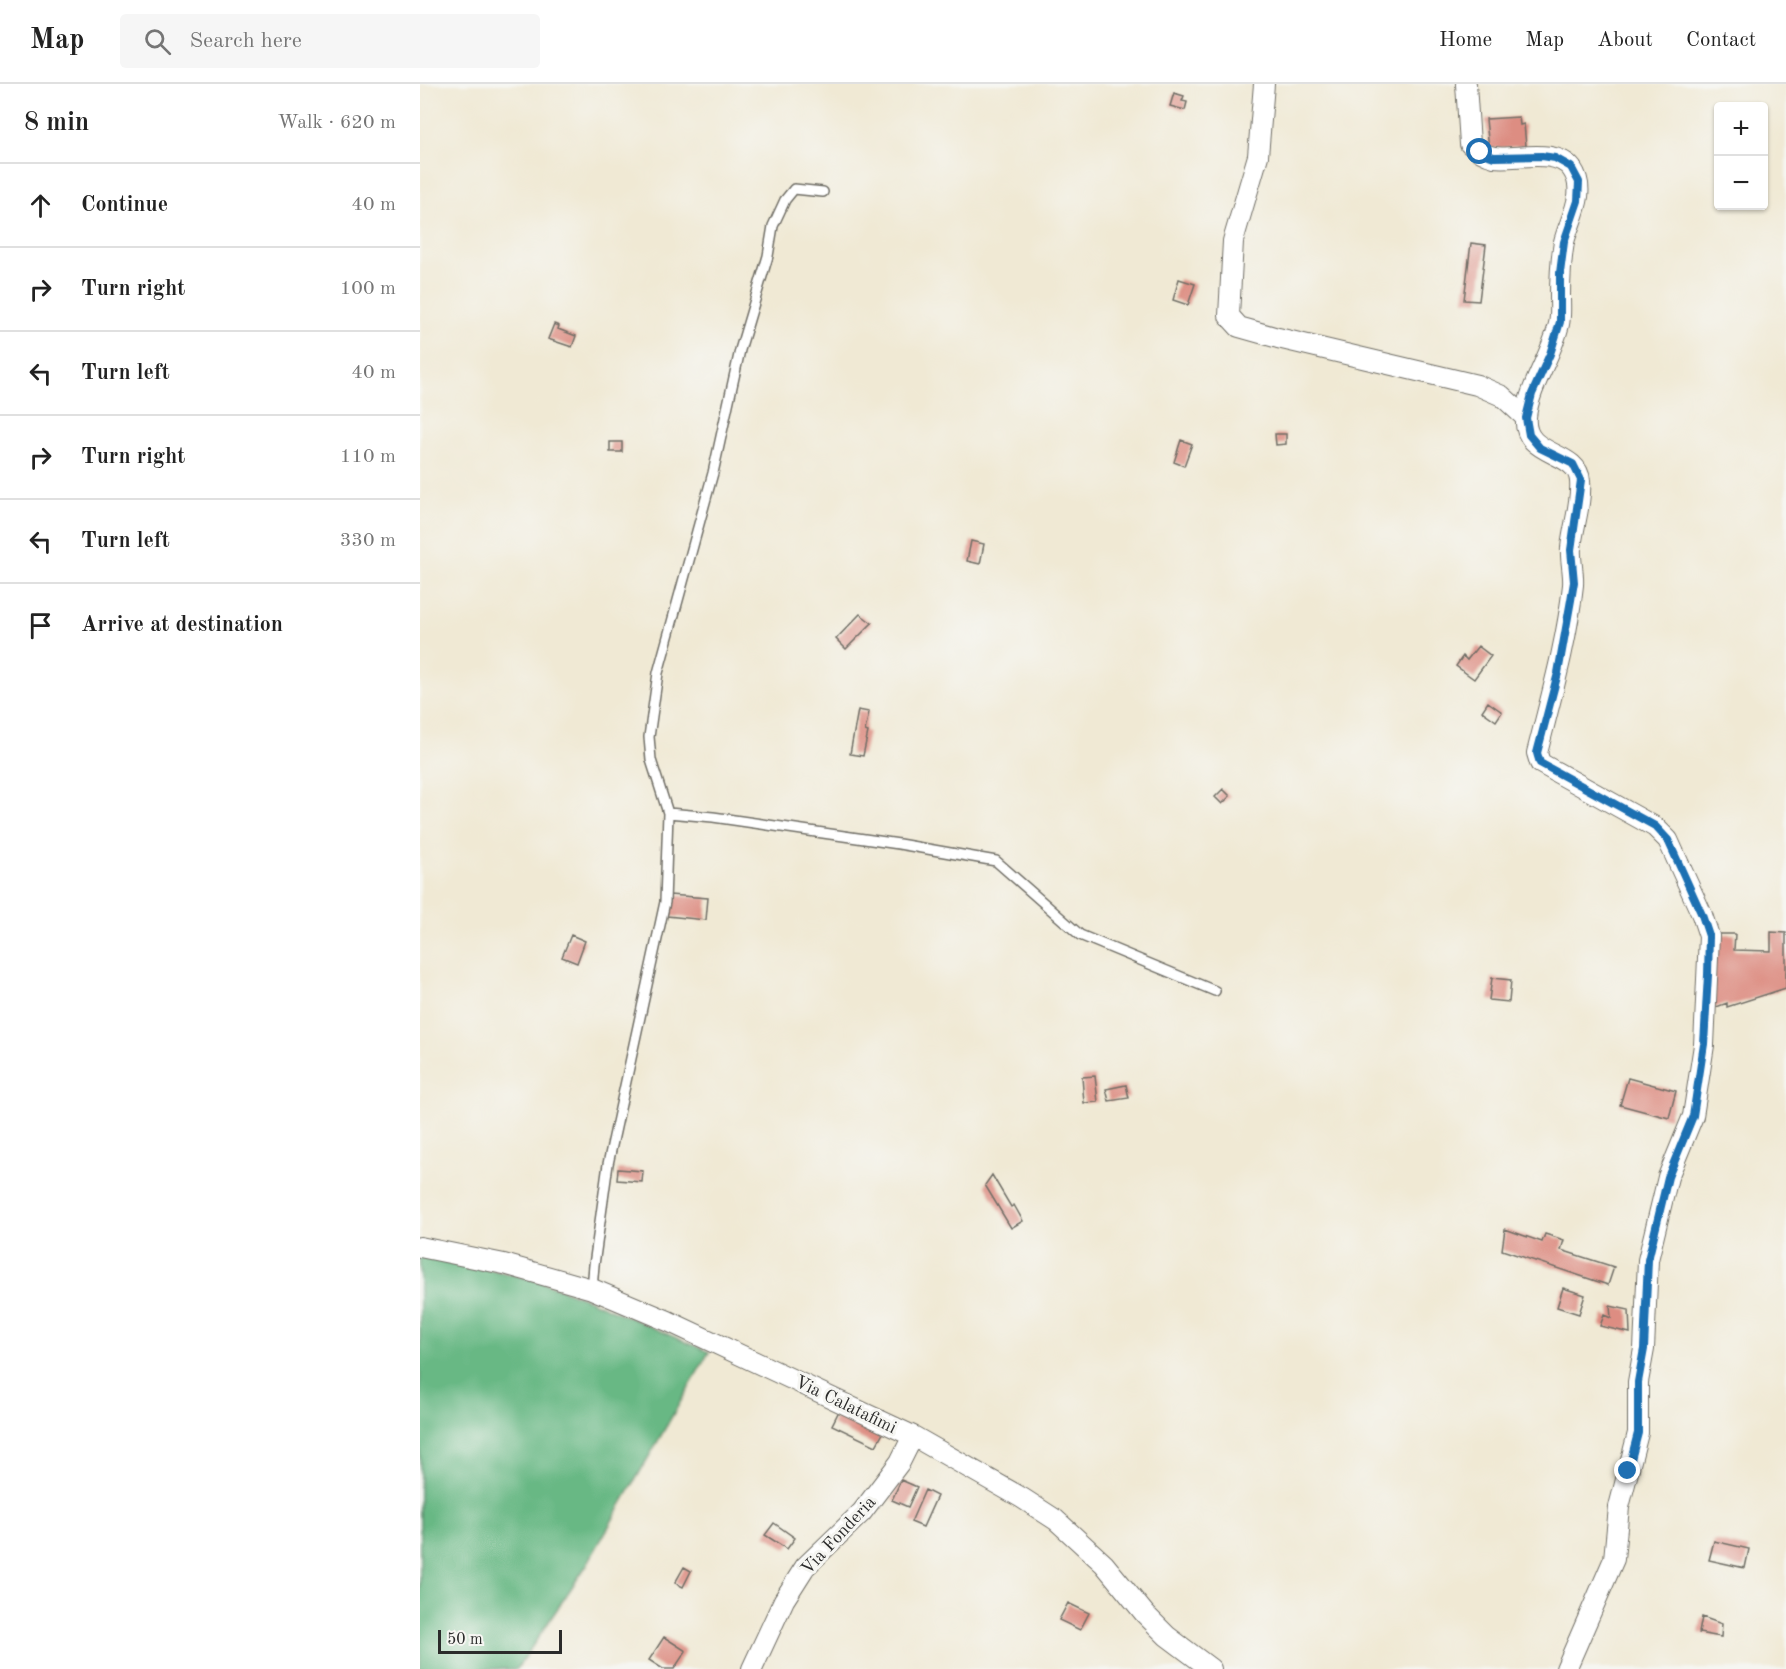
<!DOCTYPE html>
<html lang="en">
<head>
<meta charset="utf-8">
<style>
	:root { --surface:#fff; --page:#f6f6f6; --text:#222; --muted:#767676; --line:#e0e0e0 }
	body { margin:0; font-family:"Old Standard TT",serif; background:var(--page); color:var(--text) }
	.controls { position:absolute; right:18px; top:18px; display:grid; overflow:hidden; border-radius:6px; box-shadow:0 2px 4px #0004 }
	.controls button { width:54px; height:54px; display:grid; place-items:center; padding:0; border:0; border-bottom:2px solid var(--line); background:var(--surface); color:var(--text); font:30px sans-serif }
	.scale { position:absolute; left:18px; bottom:15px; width:124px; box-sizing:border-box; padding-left:6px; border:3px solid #2b2b2b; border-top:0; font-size:16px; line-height:21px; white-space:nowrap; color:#2b2b2b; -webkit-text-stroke:4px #f6f6f2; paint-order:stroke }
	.stop { position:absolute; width:18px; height:18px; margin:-14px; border:4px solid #1f6fb2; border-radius:50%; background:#fff }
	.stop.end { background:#1f6fb2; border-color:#fff; box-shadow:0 2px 6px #0008 }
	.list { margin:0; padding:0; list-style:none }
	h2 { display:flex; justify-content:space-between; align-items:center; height:78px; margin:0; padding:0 24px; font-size:26px }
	h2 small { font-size:20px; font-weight:400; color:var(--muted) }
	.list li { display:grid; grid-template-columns:39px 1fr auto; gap:18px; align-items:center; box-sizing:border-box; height:84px; padding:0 24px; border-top:2px solid var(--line) }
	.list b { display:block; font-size:22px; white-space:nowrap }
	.list em { font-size:20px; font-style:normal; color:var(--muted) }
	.icon { flex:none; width:33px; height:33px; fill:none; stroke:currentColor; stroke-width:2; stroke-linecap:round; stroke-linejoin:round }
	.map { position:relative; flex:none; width:1366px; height:1585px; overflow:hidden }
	header { display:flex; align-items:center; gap:36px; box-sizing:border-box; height:84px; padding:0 30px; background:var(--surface); border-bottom:2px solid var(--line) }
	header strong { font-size:28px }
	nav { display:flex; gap:33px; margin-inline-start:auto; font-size:21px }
	.search { width:420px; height:54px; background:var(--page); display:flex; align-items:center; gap:15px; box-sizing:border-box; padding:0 21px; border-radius:6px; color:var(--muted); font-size:22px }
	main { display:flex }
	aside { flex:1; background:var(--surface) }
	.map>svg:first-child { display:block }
	.forest { fill:#67b884; stroke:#497258; stroke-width:1.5 }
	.building { fill:#dd8d82 }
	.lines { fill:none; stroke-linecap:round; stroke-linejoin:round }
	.lane-casing { stroke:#706e66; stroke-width:12 }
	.street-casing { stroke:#706e66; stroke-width:22 }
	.lane { stroke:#fff; stroke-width:9 }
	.street { stroke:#fff; stroke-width:20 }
	.route { stroke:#1f6fb2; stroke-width:8 }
	.labels { text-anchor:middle; stroke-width:6; stroke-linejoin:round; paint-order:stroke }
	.street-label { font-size:18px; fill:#2b2b2b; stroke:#f6f6f2 }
</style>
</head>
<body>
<header>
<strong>Map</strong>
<div class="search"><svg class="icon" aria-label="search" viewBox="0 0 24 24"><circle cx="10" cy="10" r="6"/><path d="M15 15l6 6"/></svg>Search here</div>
<nav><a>Home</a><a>Map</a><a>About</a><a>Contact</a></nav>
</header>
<main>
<aside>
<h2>8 min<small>Walk · 620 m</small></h2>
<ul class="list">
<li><svg class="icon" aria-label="ahead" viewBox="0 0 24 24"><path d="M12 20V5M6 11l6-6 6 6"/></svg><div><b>Continue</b></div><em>40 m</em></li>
<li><svg class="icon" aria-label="right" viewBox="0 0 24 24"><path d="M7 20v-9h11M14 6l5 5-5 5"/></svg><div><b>Turn right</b></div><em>100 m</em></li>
<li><svg class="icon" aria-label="left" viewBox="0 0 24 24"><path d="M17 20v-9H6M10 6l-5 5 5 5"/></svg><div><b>Turn left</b></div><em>40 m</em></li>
<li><svg class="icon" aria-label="right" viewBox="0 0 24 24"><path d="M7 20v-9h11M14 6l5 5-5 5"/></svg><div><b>Turn right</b></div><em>110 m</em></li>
<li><svg class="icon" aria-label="left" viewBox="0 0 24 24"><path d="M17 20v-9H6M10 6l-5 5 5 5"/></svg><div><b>Turn left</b></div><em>330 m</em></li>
<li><svg class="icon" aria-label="arrive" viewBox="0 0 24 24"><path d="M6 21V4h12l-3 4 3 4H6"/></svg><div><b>Arrive at destination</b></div></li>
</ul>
</aside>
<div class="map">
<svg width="1366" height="1585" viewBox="0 0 1366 1585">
	<rect width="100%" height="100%" fill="#f6f6f2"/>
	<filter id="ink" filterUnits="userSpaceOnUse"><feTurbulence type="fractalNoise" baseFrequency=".0167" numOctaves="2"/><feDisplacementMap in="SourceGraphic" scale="12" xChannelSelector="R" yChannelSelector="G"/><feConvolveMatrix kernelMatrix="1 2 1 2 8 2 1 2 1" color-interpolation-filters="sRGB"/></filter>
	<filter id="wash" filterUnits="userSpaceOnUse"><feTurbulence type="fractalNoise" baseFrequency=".008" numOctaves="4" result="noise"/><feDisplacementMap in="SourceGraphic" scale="24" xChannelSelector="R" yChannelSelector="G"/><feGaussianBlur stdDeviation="1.35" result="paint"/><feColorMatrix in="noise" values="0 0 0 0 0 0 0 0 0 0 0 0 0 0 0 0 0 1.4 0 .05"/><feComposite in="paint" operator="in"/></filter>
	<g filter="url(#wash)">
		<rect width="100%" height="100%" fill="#f0e9d4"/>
		<path class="forest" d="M0 1169 119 1197 167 1215 289 1268 166 1482 97 1585H0Z"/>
		<g id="blocks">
			<path class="building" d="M754 9 764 12 762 17 767 18 765 26 750 22Z
				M1099 33 1100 41 1104 40 1106 62 1069 65 1066 35Z
				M1051 159 1066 161 1059 217 1044 216Z
				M759 195 775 200 768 221 753 216Z
				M134 240 139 242 138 245 156 252 152 263 128 255Z
				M855 350H866V360L856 361Z
				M761 356 772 360 764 382 754 378Z
				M190 358H202V368H190Z
				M551 457 564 460 560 480 547 477Z
				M440 530 452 539 426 565 416 555Z
				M1058 562 1071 572 1054 595 1036 582 1043 572 1047 576Z
				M1068 618 1082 628 1076 637 1062 627Z
				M438 626 449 628 445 647 448 648 443 672 430 670Z
				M803 705 810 712 802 720 795 713Z
				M249 811 288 814 286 836 247 832Z
				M1351 848 1366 849V904L1307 923V919L1291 925 1292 850H1315L1314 866 1351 867Z
				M151 851 165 857 157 879 142 873Z
				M1072 894 1091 896 1089 918 1069 916Z
				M675 992 678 1018 664 1019 662 993Z
				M1208 994 1256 1007 1249 1034 1200 1021Z
				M706 1001 709 1014 689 1017 686 1005Z
				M198 1085 223 1087 222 1098 197 1096Z
				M572 1091 591 1123 594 1121 603 1137 591 1144 565 1101Z
				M1085 1145 1122 1158 1125 1150 1144 1156 1141 1166 1194 1183 1188 1201 1082 1166Z
				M1143 1204 1165 1211 1159 1230 1137 1223Z
				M1190 1222 1209 1226 1210 1249 1180 1242 1184 1231 1191 1234Z
				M419 1327 463 1349 456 1362 412 1341Z
				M481 1396 497 1403 488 1423 472 1416Z
				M505 1406 517 1412 503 1443 491 1438Z
				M354 1439 375 1454 367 1465 345 1451Z
				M1294 1457 1329 1465 1325 1484 1289 1476Z
				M264 1483 271 1487 263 1503 255 1499Z
				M648 1519 669 1529 660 1546 639 1536Z
				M1282 1533 1302 1540 1301 1553 1279 1549Z
				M244 1553 266 1567 254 1585H243L229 1576Z"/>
		</g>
	</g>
	<g filter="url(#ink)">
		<use href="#blocks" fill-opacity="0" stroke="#706e66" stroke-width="1.5"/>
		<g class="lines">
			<g class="lane-casing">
				<path id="lane" d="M248 729 293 733 479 760 576 777 660 851 795 907
					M172 1205 174 1181 188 1080 245 818 248 729 231 676 229 653 238 589 293 389 320 266 348 172 353 142 365 116 374 105 403 108"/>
			</g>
			<g class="street-casing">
				<path id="street" d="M844 0 838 72 813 157 809 232 819 243 858 254 1057 301 1082 312 1106 334
					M1046 0 1050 60C1057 66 1065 71 1074 73 1096 76 1136 63 1152 85 1168 108 1150 134 1144 158 1141 176 1140 194 1140 212 1140 221 1141 231 1139 240 1132 271 1109 302 1106 333 1102 374 1158 365 1160 397 1162 417 1153 444 1151 464 1150 476 1154 489 1153 501 1147 558 1131 613 1117 669L1120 679 1235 743 1248 756 1282 831 1289 852 1284 961 1273 1032 1248 1093 1228 1176 1224 1265 1218 1298V1349L1199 1423 1194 1475 1146 1585
					M0 1163 84 1180 172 1205 248 1237 493 1352 602 1414 636 1436 684 1480 725 1530 747 1552 791 1585
					M332 1585 364 1516 385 1483 442 1428 480 1378 493 1352"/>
			</g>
			<use href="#lane" class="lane"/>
			<use href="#street" class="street"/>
		</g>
	</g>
	<g class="lines" filter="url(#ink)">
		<path class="route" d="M1060 68 1074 73 1122 72 1135 74 1151 83 1159 98 1158 117 1144 158 1140 189V238L1130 270 1112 310 1106 334 1109 351 1120 364 1153 380 1161 396 1151 466 1154 498 1151 516 1138 589 1117 669 1120 679 1235 742 1248 756 1282 831 1289 852 1288 891 1284 960 1273 1032 1248 1093 1228 1176 1224 1265 1218 1298V1349L1208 1387"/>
	</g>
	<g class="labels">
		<g class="street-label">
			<text transform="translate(426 1320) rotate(26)" y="6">Via Calatafimi</text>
			<text transform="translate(418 1451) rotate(-47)" y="6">Via Fonderia</text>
		</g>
	</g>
</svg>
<div class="controls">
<button>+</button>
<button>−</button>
</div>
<div class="scale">50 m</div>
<div class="stop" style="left:1060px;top:68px"></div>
<div class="stop end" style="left:1208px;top:1387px"></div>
</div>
</main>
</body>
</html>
